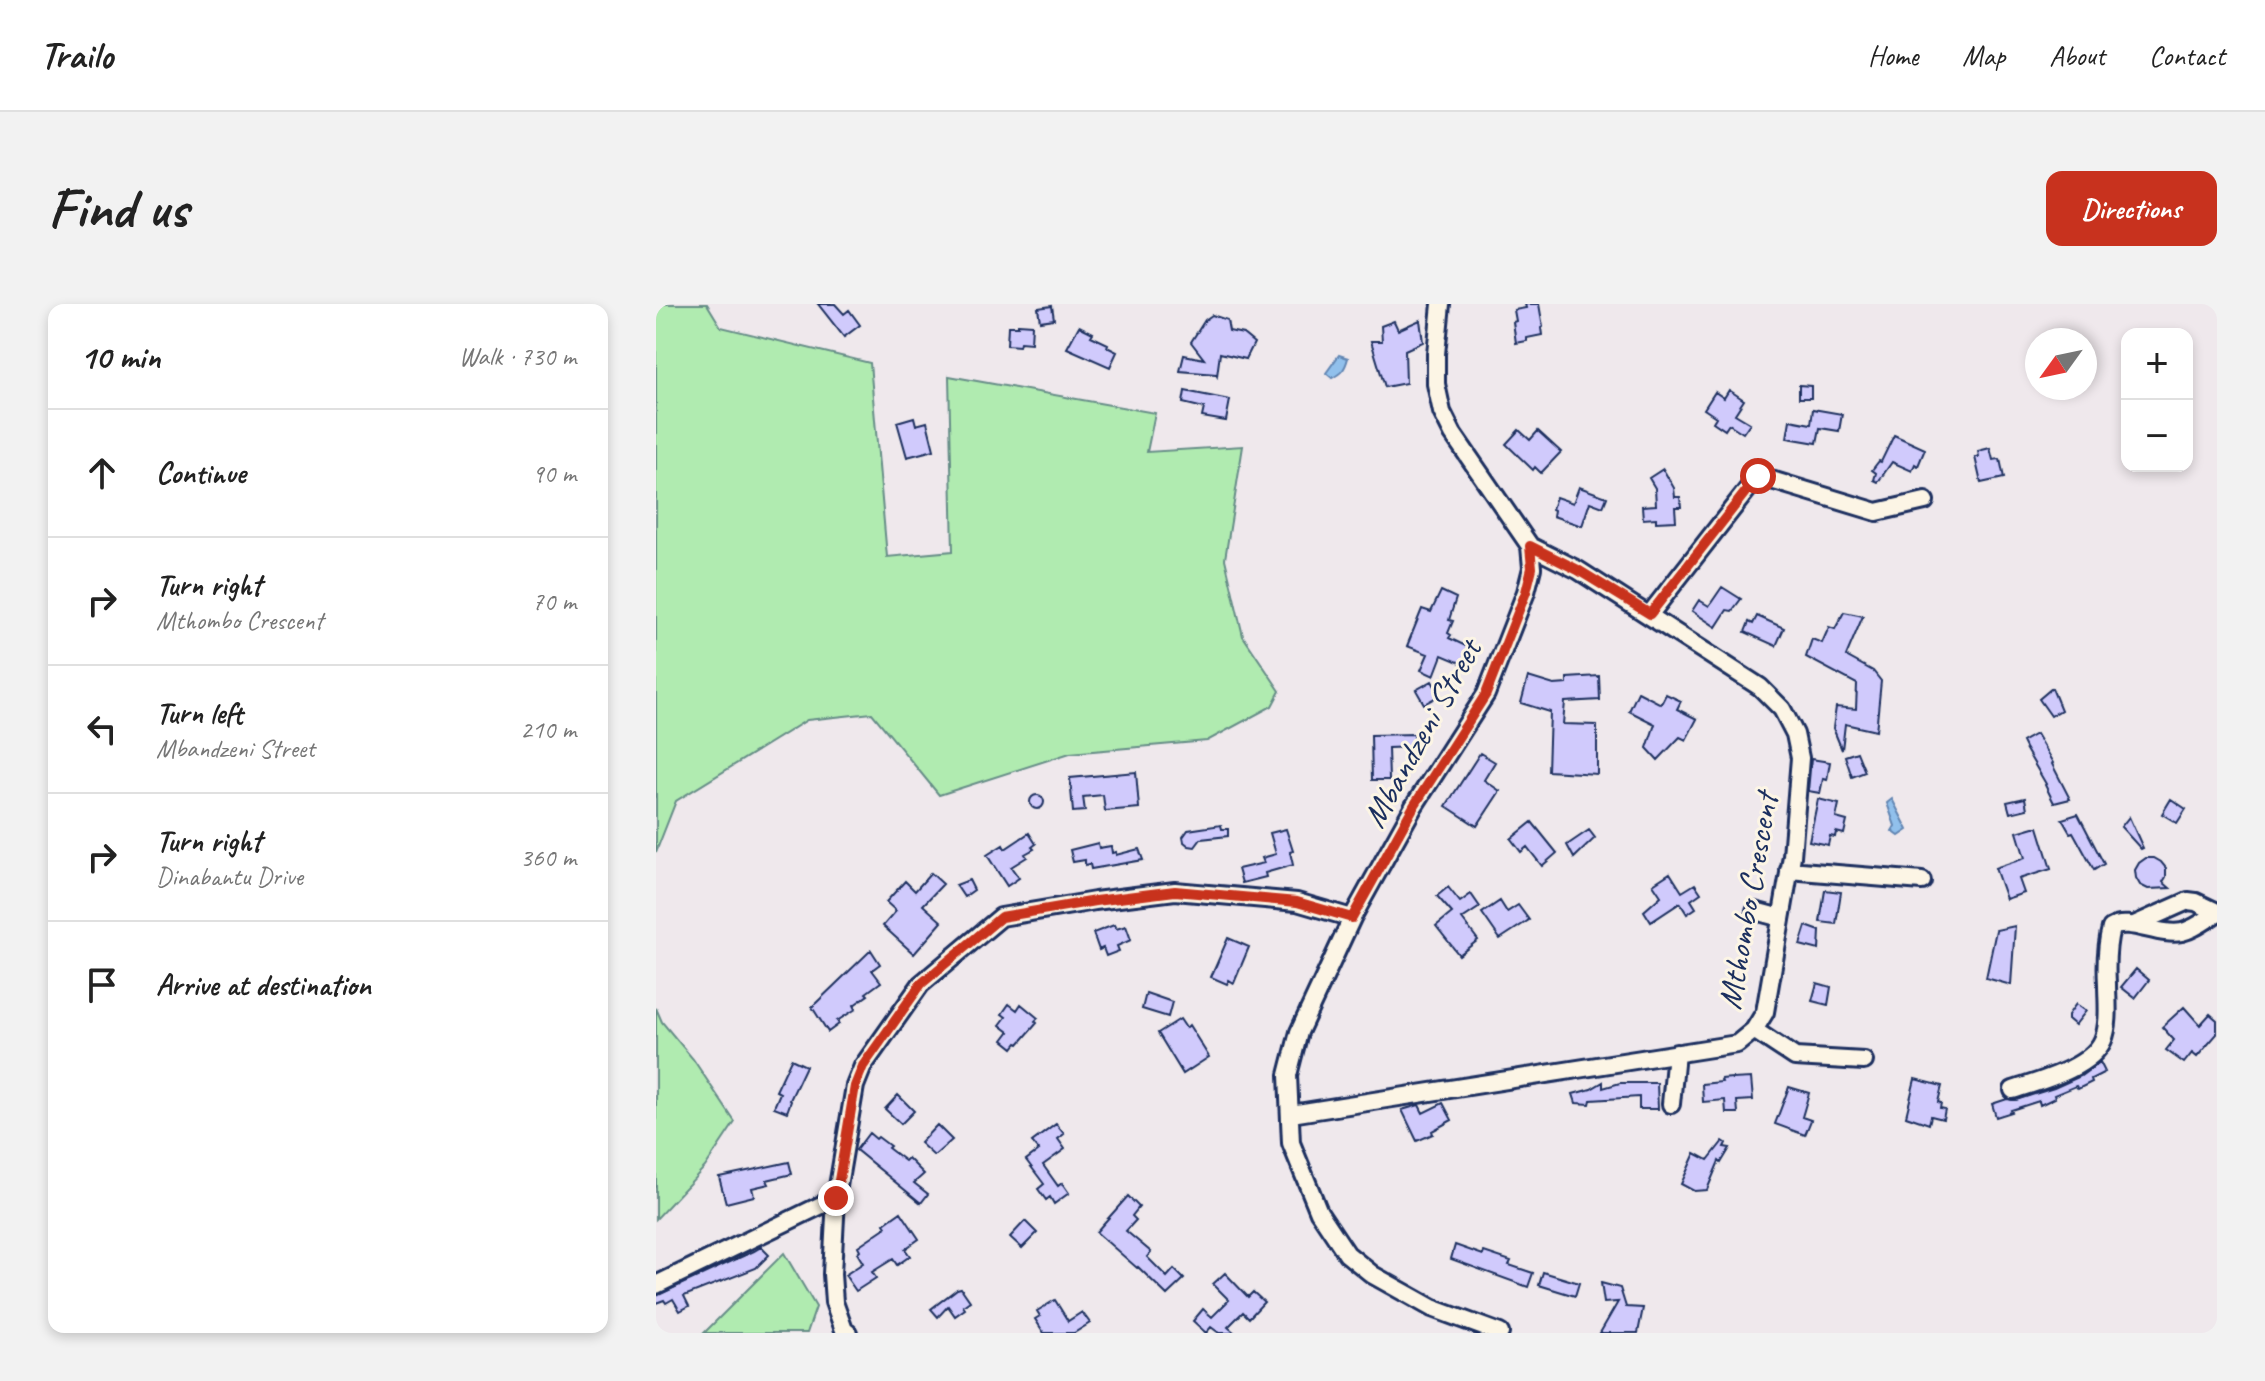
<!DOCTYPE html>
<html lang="en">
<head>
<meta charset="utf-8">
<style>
	:root { --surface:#fff; --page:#f2f2f2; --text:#222; --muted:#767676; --line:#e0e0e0; --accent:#c8321e }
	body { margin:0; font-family:Caveat,sans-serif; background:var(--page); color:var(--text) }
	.controls { position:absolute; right:24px; top:24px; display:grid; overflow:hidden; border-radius:16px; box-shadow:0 4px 12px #0003 }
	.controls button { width:72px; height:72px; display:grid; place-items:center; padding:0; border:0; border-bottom:2px solid var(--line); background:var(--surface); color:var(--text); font:40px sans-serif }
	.compass { position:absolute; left:1369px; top:24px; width:72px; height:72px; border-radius:50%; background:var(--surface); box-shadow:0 4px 12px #0003; rotate:237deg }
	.stop { position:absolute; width:24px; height:24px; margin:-18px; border:6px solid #c8321e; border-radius:50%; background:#fff }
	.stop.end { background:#c8321e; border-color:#fff; box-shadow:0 2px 8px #0008 }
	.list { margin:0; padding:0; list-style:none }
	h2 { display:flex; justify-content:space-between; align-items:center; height:104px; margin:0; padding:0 32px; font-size:34px }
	h2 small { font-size:26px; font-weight:400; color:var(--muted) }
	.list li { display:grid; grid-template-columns:52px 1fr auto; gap:24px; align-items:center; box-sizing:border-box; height:128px; padding:0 32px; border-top:2px solid var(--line) }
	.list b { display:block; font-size:30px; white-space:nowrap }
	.list p { margin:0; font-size:26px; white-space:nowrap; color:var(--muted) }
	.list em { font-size:26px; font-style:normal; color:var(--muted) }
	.icon { flex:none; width:44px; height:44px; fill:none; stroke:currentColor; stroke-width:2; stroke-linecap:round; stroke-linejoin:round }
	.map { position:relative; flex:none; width:1561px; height:1029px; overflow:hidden; border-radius:16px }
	header { display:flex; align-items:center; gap:48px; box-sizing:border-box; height:112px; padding:0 40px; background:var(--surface); border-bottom:2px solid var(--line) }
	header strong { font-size:38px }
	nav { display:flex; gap:44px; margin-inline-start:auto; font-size:28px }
	.intro { display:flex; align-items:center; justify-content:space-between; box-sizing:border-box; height:192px; padding:0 48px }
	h1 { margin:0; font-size:56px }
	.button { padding:20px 36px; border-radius:16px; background:var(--accent); color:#fff; font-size:28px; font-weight:700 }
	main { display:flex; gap:48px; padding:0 48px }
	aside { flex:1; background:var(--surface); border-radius:16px; box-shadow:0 4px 12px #0003 }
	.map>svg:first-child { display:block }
	.green { fill:#b0ebb0; stroke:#668d87; stroke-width:2 }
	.water { fill:#91c0ec; stroke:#6286b3; stroke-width:2 }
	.building { fill:#d0cafc; stroke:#1b2f5e; stroke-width:2 }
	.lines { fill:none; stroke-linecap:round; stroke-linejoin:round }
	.minor-casing { stroke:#1b2f5e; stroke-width:22 }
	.minor { stroke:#fcf5e5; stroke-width:16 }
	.route { stroke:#c8321e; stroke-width:10 }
	.labels { text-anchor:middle; stroke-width:6; stroke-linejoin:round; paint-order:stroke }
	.street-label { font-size:34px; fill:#1b2f5e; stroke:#fcf5e5 }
</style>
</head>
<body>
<header>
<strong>Trailo</strong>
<nav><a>Home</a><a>Map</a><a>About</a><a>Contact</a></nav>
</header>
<div class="intro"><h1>Find us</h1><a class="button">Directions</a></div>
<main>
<aside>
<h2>10 min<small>Walk · 730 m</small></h2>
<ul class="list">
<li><svg class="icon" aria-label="ahead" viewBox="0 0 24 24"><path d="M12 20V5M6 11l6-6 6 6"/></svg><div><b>Continue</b></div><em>90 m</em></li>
<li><svg class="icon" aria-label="right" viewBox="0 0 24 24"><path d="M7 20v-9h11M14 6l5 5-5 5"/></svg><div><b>Turn right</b><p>Mthombo Crescent</p></div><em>70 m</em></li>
<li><svg class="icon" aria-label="left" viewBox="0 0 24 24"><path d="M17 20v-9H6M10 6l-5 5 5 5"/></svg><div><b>Turn left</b><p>Mbandzeni Street</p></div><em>210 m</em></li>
<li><svg class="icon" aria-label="right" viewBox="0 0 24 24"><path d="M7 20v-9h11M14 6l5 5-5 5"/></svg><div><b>Turn right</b><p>Dinabantu Drive</p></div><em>360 m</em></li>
<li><svg class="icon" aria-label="arrive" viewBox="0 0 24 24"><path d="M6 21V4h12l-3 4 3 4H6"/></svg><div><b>Arrive at destination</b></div></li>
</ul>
</aside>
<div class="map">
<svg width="1561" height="1029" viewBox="0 0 1561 1029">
	<rect width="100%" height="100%" fill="#efe8ec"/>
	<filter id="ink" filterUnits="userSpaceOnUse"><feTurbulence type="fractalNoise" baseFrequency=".0125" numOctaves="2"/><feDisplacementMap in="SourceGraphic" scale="16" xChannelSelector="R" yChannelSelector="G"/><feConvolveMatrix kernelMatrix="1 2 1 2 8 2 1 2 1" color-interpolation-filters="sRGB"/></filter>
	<g filter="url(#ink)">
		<path class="green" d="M0 0H51L65 23 214 59 231 253 297 247 293 72 499 109 491 148 587 142 569 255 587 332 624 387 616 402 551 437 414 449 283 491 216 409 151 416 20 497 0 548Z
			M0 704 6 718 37 755 79 818 49 863 0 915Z
			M128 949 160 1003 151 1029H48Z"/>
		<path class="water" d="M683 51 692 54C689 65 686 69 676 74L670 69Z
			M1236 495 1252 526 1243 532 1236 527 1239 522 1231 499Z"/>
		<path class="building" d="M162 0H179L188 10 193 6 204 21 188 33Z
			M869 0H883L887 23 885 24 886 31 871 34V37L860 39 857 18 860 17 858 6 870 4Z
			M396 2 398 15 384 17 382 4Z
			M556 11 571 16 573 27 587 30 598 39 590 55 564 49 561 72 560 70 524 67 528 51 548 55 535 38 549 16Z
			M764 16 767 38 749 46 750 79 729 83 715 37H726L725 22 738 17 742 26Z
			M362 20 376 21 375 39 364 38 363 42 351 41 352 22H362Z
			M423 22 437 29 435 32 452 40 451 43 461 48 454 63 411 44Z
			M1143 81 1155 82V94H1143Z
			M1073 86 1088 96 1079 110 1094 119 1087 129 1073 120 1069 126 1057 118 1060 113 1048 105 1059 88 1068 94Z
			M529 87 574 96 570 117 546 113 548 104 527 99Z
			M1157 105 1186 110 1183 127 1164 124 1161 139 1131 134 1134 116 1155 120Z
			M258 113 260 121 271 118 278 146 251 153 241 118Z
			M863 126 874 136 882 127 905 148 885 169 879 163 877 166 850 140Z
			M1238 131 1269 145 1262 162 1259 160 1256 167 1236 158 1222 178 1218 176 1220 169 1216 166 1223 157 1225 158Z
			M1334 144 1337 156 1344 155 1348 174 1325 179 1319 153H1323L1322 147Z
			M1007 165 1018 184 1019 193H1024L1025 203H1019L1020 217 1000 218V214L987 215 986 202 1000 201 999 184 993 174Z
			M923 183 951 193 947 203 934 198 926 222 897 212 898 206 896 205 900 193 917 199Z
			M1066 283 1085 295 1076 307 1071 306 1060 323 1036 307 1043 296 1053 302Z
			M785 287 800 294 793 316 797 317 792 329 795 331 793 334 814 344 807 360 786 351 778 372 765 366 772 350 751 342 766 305 775 308Z
			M1188 308 1207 312 1190 352 1217 367 1225 377 1220 427 1189 420 1186 446 1177 424 1180 403 1200 405 1201 380 1150 353 1156 335 1166 339 1173 323 1179 325Z
			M1101 312 1128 324 1120 342 1089 328 1093 318 1097 320Z
			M943 372 944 396 909 398 907 420 941 421V470L892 467 894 408 865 399 872 373 898 381 911 380V374Z
			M776 377 784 391 768 400 760 386Z
			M1396 384 1405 406 1395 412 1383 395Z
			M982 388 1005 400 1010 390 1025 397 1021 405 1041 415 1030 436 1024 433 1002 456 991 444 999 420 973 407Z
			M758 430 759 443 732 444 733 476H716L715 431Z
			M1380 430 1397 459 1396 460 1414 495 1398 499 1389 481 1390 480 1369 444 1366 438Z
			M1201 448 1209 468 1196 473 1189 452Z
			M824 449 839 458 828 476 844 487 821 522 790 502Z
			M1155 455 1174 458 1171 476 1167 475 1164 489 1152 487Z
			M480 468 483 504 449 507 447 491 427 493 429 507 417 508 414 474Z
			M374 498a7 7 0 1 1 14 0a7 7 0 1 1-14 0Z
			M1369 494 1371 505 1354 509 1351 498Z
			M1162 495 1183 500 1180 514 1191 517 1188 530 1180 528 1179 533 1174 532 1172 541 1153 537Z
			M1515 495 1530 505 1521 519 1506 510Z
			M1422 510 1448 560 1438 566 1417 528 1414 529 1406 515Z
			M1473 513 1487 544 1485 545 1465 523Z
			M876 518 901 549 886 562 871 543 865 548 855 535Z
			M565 521 566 525H572V532L545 535 539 543 533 542 528 538 527 533 532 526Z
			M1378 523H1382L1395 565 1363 575 1368 589 1350 595 1339 564 1369 554 1361 528Z
			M630 525 637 547 634 548 637 561 609 569 610 573 586 579 582 565 608 559 606 554 620 550 614 529Z
			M933 526 939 534 918 554 911 541Z
			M373 529 380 540 376 543 378 545 369 550 371 553 355 563 363 574 351 582 331 551 347 541 349 545Z
			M442 539 443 544 455 542 456 549 460 548V551L483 545 487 556 435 565 434 560 429 561V556L417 558 414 546Z
			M1490 554H1498L1505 558 1510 564V573L1507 578 1514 584 1492 585 1484 581 1480 574 1479 566 1483 559Z
			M275 569 287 580 267 601 286 618 258 650 227 622 240 607 230 598 249 577 259 587Z
			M1014 569 1026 588 1039 580 1045 589 1035 596 1040 604 1031 610 1024 599 995 618 988 607 1005 592 997 580Z
			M313 576 318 586 308 593 300 581Z
			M792 583 804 598 815 590 824 603 806 615 822 636 803 651 780 622 796 609 781 592Z
			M1169 586 1185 588 1180 620 1164 618Z
			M844 597 851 608 862 601 873 616 844 635 826 609Z
			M458 621 460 625 470 622 475 636 461 642 463 647 450 652 447 644 443 646 437 629Z
			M1150 622 1164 627 1163 646 1144 641Z
			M1359 622 1355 681 1330 674 1340 626Z
			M572 634 593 643 578 679 573 676 571 680 555 673Z
			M215 646 224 660 216 666 225 678 210 689 212 691 198 701 200 705 181 717 183 720 172 728 156 703Z
			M1480 665 1493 676 1479 694 1465 683Z
			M1161 679 1175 683 1172 701 1156 697Z
			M490 689 516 698 512 713 486 705Z
			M353 700 361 706 365 700 382 714 379 717 381 719 363 740 361 739 357 744 347 736 353 728 344 721 350 713 346 710Z
			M1420 700 1430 707 1419 721 1412 715V711Z
			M1528 703 1544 721 1554 710 1561 716V730L1541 753 1536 749 1528 759 1510 746 1518 736 1506 723Z
			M524 715 530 724 533 721 553 753 527 770 502 729Z
			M135 755 150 762 134 796 135 797 131 808 118 803 124 789 120 787Z
			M1444 758 1449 768 1435 775 1436 778 1422 785 1420 782 1398 791 1399 794 1384 801 1383 797 1355 806 1356 808 1340 813 1336 800 1351 795 1360 796 1398 784 1425 772Z
			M1076 774V775L1095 774 1097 796 1081 797 1082 809H1070L1069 796 1047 798 1046 780 1066 778 1065 775Z
			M1259 775 1286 782 1282 798 1285 799 1284 804 1289 805 1287 815 1275 812 1273 820 1250 812Z
			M947 778V784L964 779H1001L1002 805H983V793L935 796 934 800 920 799 917 790 935 785Z
			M1133 783 1153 789 1146 813 1155 816 1149 831 1119 820Z
			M242 791 258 807 245 820 229 805Z
			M787 799 796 816 776 827 777 830 761 837 746 806 763 801 767 809Z
			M400 820 408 830 402 835 409 845 387 861 402 882 406 879 413 889 398 900 394 893 390 896 382 885 388 880 370 856 383 846 376 838Z
			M281 821 296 836 278 852 264 839Z
			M213 829 220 835 222 833 234 842 232 844 249 857 252 854 268 870 258 879 272 890 265 899 200 846Z
			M1067 837 1070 839 1068 843 1074 844 1065 859 1063 857 1051 886 1038 887 1025 880 1039 849 1052 856Z
			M133 858 136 870 111 876 113 880 96 884 98 892 70 899 63 873Z
			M472 892 483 903 476 912 480 916 470 927 495 948 491 953 511 973 518 965 528 975 511 991 482 963 481 964 440 928Z
			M245 908 263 935 249 945 254 952 241 961 237 955 216 968 220 974 200 987 189 971 207 959 201 949 204 946 202 942 230 923 228 920Z
			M369 917 381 929 366 944 354 933Z
			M799 941 827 951 828 948 855 957 853 961 877 969 872 983 795 955Z
			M105 943 113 951 100 964 28 992 33 1002 24 1007 17 995 10 999 8 996 0 999V992L98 947Z
			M887 968 923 979 919 992 883 981Z
			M569 969 592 993 597 988 608 998 593 1014 587 1008 572 1023 579 1029H563L555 1023 550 1029 537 1017 547 1005 556 1013 573 996 557 980Z
			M945 979 964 984 970 1003 987 1004 982 1029H944L962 998 948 999Z
			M305 984 314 997 307 1002 309 1005 299 1012 292 1002 282 1013 275 1005 301 985Z
			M399 996 412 1017 426 1008 434 1019 418 1029H388L379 1015 384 1012 381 1007Z"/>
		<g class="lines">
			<g class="minor-casing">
				<path id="minor" d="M785 0 780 50V80L786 108 797 130 874 242 876 264 870 288 830 390 758 502 696 614 643 728 632 771 635 839 663 908 691 950 717 971 776 1004 844 1029
					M994 310 1102 172 1221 208 1269 197
					M1133 566 1266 577
					M1099 607 1125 614
					M1478 621 1532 597 1540 598 1561 608
					M1098 726 1139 753 1208 757
					M1357 786C1384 777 1435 764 1447 736 1454 719 1451 697 1451 680 1450 662 1450 642 1455 624 1472 613 1503 633 1526 628 1539 625 1550 616 1561 609
					M1015 800 1020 749
					M635 810 1081 740 1098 726 1109 708 1136 552 1144 454 1139 430 1126 405 1104 383 922 266 874 242
					M0 981 180 894
					M192 1029 188 1026 178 998 176 970 180 894 199 782 207 762 265 680 345 613 439 597 519 587 641 598 696 614"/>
			</g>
			<use href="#minor" class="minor"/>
		</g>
	</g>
	<g class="lines" filter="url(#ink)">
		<path class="route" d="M180 894 199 782 207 762 265 680 345 613 439 597 519 587 641 598 696 614 758 502 830 390 870 288 876 264 874 242 922 266 994 310 1102 172"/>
	</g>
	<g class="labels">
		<g class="street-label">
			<text transform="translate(765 429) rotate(-61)" y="12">Mbandzeni Street</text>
			<text transform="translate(1091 597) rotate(-80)" y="12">Mthombo Crescent</text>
		</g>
	</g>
</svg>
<div class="controls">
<button>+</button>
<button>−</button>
</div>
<svg class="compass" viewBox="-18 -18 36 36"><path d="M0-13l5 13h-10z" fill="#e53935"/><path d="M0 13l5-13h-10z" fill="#767676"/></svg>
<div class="stop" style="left:1102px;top:172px"></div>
<div class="stop end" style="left:180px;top:894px"></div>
</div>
</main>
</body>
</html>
